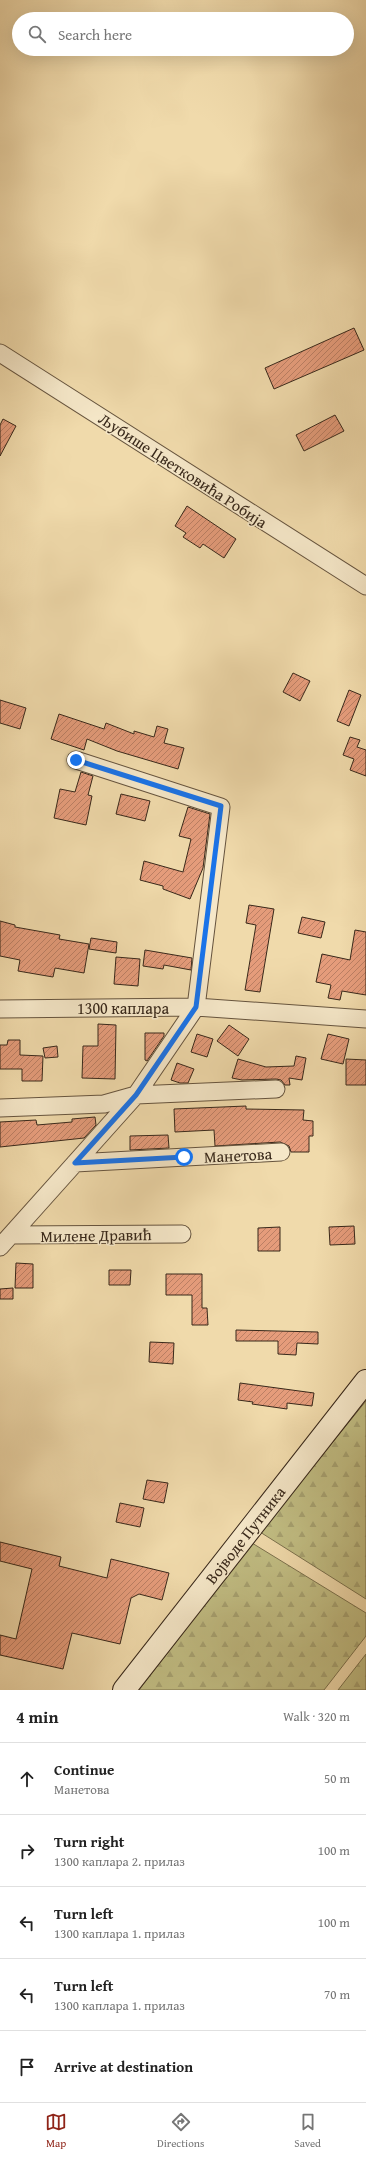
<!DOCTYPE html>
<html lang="en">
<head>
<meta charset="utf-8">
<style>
	:root { --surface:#fff; --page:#f6f6f6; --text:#222; --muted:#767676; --line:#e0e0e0; --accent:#8f2418 }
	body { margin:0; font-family:"Gentium Book Plus",serif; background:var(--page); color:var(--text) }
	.stop { position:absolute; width:12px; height:12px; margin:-9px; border:3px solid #1a73e8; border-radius:50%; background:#fff }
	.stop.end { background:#1a73e8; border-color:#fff; box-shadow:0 1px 4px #0008 }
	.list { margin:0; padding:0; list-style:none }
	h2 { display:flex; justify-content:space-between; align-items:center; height:52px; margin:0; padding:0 16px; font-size:17px }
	h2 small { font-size:13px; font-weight:400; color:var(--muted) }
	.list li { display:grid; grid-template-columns:26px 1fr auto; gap:12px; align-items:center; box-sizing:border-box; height:72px; padding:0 16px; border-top:1px solid var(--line) }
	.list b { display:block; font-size:15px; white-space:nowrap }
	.list p { margin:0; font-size:13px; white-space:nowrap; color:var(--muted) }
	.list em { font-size:13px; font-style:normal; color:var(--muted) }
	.icon { flex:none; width:22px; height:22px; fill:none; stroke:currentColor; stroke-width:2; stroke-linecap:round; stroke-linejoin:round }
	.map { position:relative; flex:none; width:366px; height:1690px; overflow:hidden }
	.search { position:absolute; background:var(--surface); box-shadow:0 4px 16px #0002; left:12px; right:12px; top:12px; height:44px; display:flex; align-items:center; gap:10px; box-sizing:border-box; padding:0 14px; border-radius:22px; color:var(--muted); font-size:15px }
	.sheet { height:412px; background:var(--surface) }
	nav { display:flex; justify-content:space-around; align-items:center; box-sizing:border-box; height:56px; border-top:1px solid var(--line); background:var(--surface); font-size:11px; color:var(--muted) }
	nav a { display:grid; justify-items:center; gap:2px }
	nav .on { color:var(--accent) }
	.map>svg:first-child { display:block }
	.forest { fill:url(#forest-firs); stroke:#7c724e }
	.building { fill:url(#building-hatch); stroke:#38281a }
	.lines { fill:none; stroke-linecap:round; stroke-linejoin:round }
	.street-casing { stroke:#66543e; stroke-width:19 }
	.secondary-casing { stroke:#38281a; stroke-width:24 }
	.street { stroke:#f5e7c8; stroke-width:17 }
	.secondary { stroke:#f5e7c8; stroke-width:22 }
	.route { stroke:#1a73e8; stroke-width:5 }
	.labels { text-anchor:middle; stroke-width:3; stroke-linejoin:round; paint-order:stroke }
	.street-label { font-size:16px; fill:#38281a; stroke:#f5e7c8 }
</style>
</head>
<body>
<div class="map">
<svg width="366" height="1690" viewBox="0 0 366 1690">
	<defs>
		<pattern id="forest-firs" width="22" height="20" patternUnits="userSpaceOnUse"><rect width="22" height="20" fill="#c1bd83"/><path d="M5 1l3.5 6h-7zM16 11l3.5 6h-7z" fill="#a7a271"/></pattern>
		<pattern id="building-hatch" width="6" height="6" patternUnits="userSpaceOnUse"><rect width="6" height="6" fill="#e59c7b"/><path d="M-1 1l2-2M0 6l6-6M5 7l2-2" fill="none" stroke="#bb7f64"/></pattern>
	</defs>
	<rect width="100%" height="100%" fill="#f0daab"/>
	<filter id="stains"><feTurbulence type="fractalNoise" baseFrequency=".005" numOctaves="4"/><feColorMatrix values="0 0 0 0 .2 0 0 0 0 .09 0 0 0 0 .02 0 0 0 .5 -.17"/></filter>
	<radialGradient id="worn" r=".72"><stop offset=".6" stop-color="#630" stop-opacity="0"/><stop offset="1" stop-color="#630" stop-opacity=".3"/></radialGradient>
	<path class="forest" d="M366 1401V1599L260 1532Z
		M252 1543 366 1613V1636L324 1690H139Z
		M366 1654V1690H338Z"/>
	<path class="building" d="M354 328 364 350 274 389 265 368Z
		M335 415 344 431 304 451 296 435Z
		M3 419 16 426 0 456V425Z
		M187 506 236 539 224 558 203 544 200 548 183 537 186 533 175 526Z
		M293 673 310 681 300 701 283 692Z
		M349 690 361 695 349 726 337 721Z
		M0 700 26 708 20 729 0 723Z
		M59 714 104 729 106 723 134 734V731L154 737 157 726 168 729 164 743 184 748 178 769 117 751 87 739 84 750 51 739Z
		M350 737 360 740 357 747 366 750V776L350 770 354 759 343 755Z
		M81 772 93 776 88 795 92 796 86 825 54 818 60 789 75 792Z
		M121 794 150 801 145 821 116 814Z
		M188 807 210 814 203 868 190 899 163 889V886L140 880 144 861 183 872 191 839 179 836Z
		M249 905 274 909 260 992 245 990 256 925 246 923Z
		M302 917 325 922 321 938 298 933Z
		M0 921 15 925V927L60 935 59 939 89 944 84 973 55 968 53 977 18 971 20 960 0 956Z
		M355 930 366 932V995L342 991 340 1000 328 998 331 985 316 982 322 954 350 960Z
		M91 938 117 942 116 953 89 949Z
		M145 950 192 958 191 970 164 965 163 969 143 966Z
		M116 957 140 959 138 986 114 984Z
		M98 1024 116 1025 115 1079 82 1078 83 1046H98Z
		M229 1025 249 1039 238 1056 217 1041Z
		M145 1033H164V1036L147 1061 145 1060Z
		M197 1034 213 1039 207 1057 191 1052Z
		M328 1034 349 1039 343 1064 321 1059Z
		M8 1040H20V1055L43 1056 42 1081H22V1069H0V1045H7Z
		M57 1046 58 1057 45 1058 43 1048Z
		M296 1056 306 1058 302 1080 289 1078 290 1085H285L281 1080 276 1079 242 1080 232 1078 238 1059 266 1067 294 1066Z
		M346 1059 366 1060V1085H346Z
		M177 1063 194 1069 188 1083H180L171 1080Z
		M246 1106V1109L304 1110 303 1120 313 1121V1136H309V1152H291L289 1146 280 1142 215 1146 214 1130 175 1132 174 1109Z
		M95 1117 96 1125 84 1138 0 1147V1122L36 1120 37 1125 72 1122V1119Z
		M168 1135 169 1148 130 1150V1136Z
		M354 1226 355 1244 330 1245 329 1227Z
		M280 1227V1251H258V1228Z
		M16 1263 33 1264V1288H15Z
		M109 1270H131L130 1285H109Z
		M166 1274H202V1308H207L208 1325H192V1295H166Z
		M13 1288V1299H0V1289Z
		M236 1330 318 1332V1344L297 1343 296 1355 278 1354V1341H236Z
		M150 1342 174 1343 173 1364 149 1362Z
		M240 1383 314 1393 312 1406 287 1403V1409L252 1404 253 1402 238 1400Z
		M147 1480 168 1483 164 1503 143 1499Z
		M120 1503 144 1508 140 1527 116 1522Z
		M0 1542 61 1557 59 1566 107 1578 111 1559 169 1573 162 1600 139 1594 131 1598 120 1644 72 1633 63 1669 0 1655V1635L16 1639 32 1569 0 1561Z"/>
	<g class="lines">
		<g class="street-casing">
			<path id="street" d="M0 353 366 586
				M0 1009 196 1007 366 1019
				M0 1108 104 1104 136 1095 276 1089
				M75 1163 281 1152
				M11 1235 182 1234
				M0 1247 136 1095 196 1007 221 807 76 760"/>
		</g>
		<g class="secondary-casing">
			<path id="secondary" d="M124 1690 366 1381"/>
		</g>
		<use href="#street" class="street"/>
		<use href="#secondary" class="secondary"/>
	</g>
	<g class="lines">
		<path class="route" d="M76 760 221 806 196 1007 136 1095 75 1163 184 1157"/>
	</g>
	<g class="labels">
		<g class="street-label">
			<text transform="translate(183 470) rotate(33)" y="6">Љубише Цветковића Робија</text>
			<text x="123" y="1014">1300 каплара</text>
			<text transform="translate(238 1155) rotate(-3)" y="6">Манетова</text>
			<text transform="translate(96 1235) rotate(-1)" y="6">Милене Дравић</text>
			<text transform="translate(245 1535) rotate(-52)" y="6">Војводе Путника</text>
		</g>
	</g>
	<rect width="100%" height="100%" filter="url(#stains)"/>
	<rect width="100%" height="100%" fill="url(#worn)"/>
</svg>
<div class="stop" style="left:184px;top:1157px"></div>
<div class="stop end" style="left:76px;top:760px"></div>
<div class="search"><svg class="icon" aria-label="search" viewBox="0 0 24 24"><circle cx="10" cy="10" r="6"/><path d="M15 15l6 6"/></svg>Search here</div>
</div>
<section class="sheet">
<h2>4 min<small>Walk · 320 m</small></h2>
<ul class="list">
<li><svg class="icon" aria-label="ahead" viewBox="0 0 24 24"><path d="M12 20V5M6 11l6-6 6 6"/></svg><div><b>Continue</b><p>Манетова</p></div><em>50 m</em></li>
<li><svg class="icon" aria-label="right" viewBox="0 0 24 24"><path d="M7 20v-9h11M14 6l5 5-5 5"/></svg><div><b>Turn right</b><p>1300 каплара 2. прилаз</p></div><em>100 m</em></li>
<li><svg class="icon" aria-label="left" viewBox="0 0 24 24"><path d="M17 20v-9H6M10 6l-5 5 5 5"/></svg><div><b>Turn left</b><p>1300 каплара 1. прилаз</p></div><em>100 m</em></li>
<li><svg class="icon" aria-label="left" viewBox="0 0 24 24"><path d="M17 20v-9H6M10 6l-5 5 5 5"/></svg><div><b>Turn left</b><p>1300 каплара 1. прилаз</p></div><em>70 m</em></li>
<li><svg class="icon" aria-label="arrive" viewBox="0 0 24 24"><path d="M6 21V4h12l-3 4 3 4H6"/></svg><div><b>Arrive at destination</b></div></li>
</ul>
</section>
<nav>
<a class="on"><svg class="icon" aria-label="map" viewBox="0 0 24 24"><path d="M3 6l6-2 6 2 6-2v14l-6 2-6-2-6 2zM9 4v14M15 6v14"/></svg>Map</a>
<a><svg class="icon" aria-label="directions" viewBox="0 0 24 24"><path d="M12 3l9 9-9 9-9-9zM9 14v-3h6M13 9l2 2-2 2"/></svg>Directions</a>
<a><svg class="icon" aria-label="saved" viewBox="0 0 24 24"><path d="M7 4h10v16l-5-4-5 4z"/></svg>Saved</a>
</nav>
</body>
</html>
